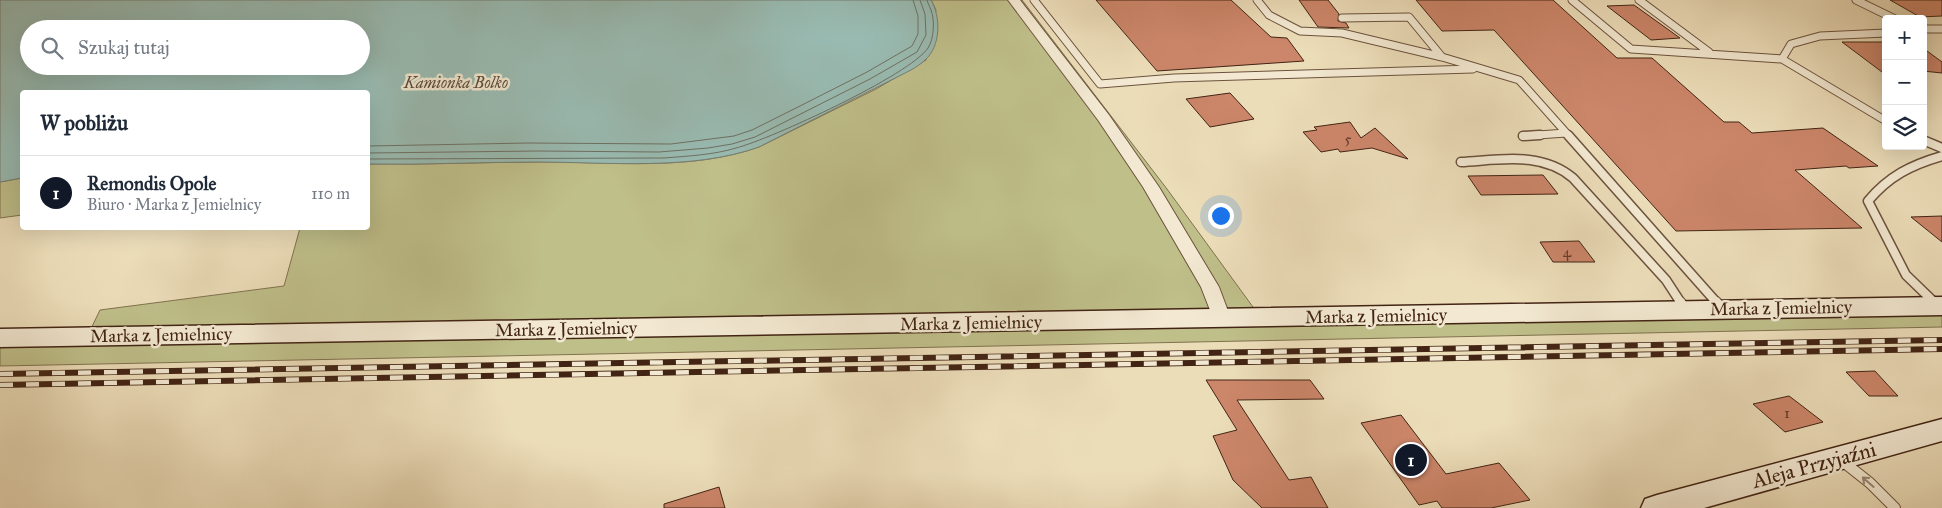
<!DOCTYPE html>
<html lang="pl">
<head>
<meta charset="utf-8">
<style>
	:root { --surface:#fff; --page:#f2f2f3; --text:#1f2937; --muted:#747a83; --line:#e0e1e3; --accent:#111827 }
	body { margin:0; font-family:"IM FELL Great Primer",serif; background:var(--page); color:var(--text) }
	.controls { position:absolute; right:15px; top:15px; display:grid; overflow:hidden; border-radius:5px; box-shadow:0 5px 20px #0002 }
	.controls button { width:45px; height:45px; display:grid; place-items:center; padding:0; border:0; border-bottom:1px solid var(--line); background:var(--surface); color:var(--text); font:25px sans-serif }
	.you { position:absolute; left:1220px; top:215px; width:18px; height:18px; margin:-12px; border:4px solid #fff; border-radius:50%; background:#1a73e8; box-shadow:0 0 0 8px #1a73e833 }
	.badge { display:grid; place-items:center; width:32px; height:32px; border-radius:50%; background:var(--accent); color:#fff; font-size:16px; font-weight:700 }
	.pin { position:absolute; translate:-50% -50%; border:2px solid #fff; box-shadow:0 1px 5px #0006 }
	.list { margin:0; padding:0; list-style:none }
	h2 { display:flex; justify-content:space-between; align-items:center; height:65px; margin:0; padding:0 20px; font-size:21px }
	h2 small { font-size:16px; font-weight:400; color:var(--muted) }
	.list li { display:grid; grid-template-columns:32px 1fr auto; gap:15px; align-items:center; box-sizing:border-box; height:75px; padding:0 20px; border-top:1px solid var(--line) }
	.list b { display:block; font-size:19px; white-space:nowrap }
	.list p { margin:0; font-size:16px; white-space:nowrap; color:var(--muted) }
	.list em { font-size:16px; font-style:normal; color:var(--muted) }
	.icon { flex:none; width:28px; height:28px; fill:none; stroke:currentColor; stroke-width:2; stroke-linecap:round; stroke-linejoin:round }
	.map { position:relative; flex:none; width:1942px; height:508px; overflow:hidden }
	.search { position:absolute; background:var(--surface); box-shadow:0 5px 20px #0002; left:20px; top:20px; width:350px; height:55px; display:flex; align-items:center; gap:12px; box-sizing:border-box; padding:0 18px; border-radius:28px; color:var(--muted); font-size:19px }
	.panel { position:absolute; background:var(--surface); box-shadow:0 5px 20px #0002; left:20px; top:90px; width:350px; height:140px; border-radius:5px }
	.map>svg:first-child { display:block }
	.green { fill:#bfbf8a; stroke:#80724f }
	.water { fill:#99bbb2; stroke:#767f73; fill-rule:evenodd }
	.lines { fill:none; stroke-linecap:round; stroke-linejoin:round }
	.shore { stroke:#6e7063; stroke-width:1 }
	.building { fill:#cc866a; stroke:#422414 }
	.lane-far2-casing { stroke:#6c523d; stroke-width:9 }
	.lane-far1-casing { stroke:#6c523d; stroke-width:11 }
	.lane-casing { stroke:#6c523d; stroke-width:12 }
	.street-casing { stroke:#6c523d; stroke-width:2 }
	.secondary-casing { stroke:#422414; stroke-width:3 }
	.lane-far2 { stroke:#f3e9d2; stroke-width:7 }
	.lane-far1 { stroke:#f3e9d2; stroke-width:8 }
	.lane { stroke:#f3e9d2; stroke-width:10 }
	.street { fill:#f3e9d2; fill-rule:evenodd }
	.secondary { fill:#f3e9d2; fill-rule:evenodd }
	.rail-casing { stroke:#422414; stroke-width:6 }
	.rail { stroke:#f3e9d2; stroke-width:4.5; stroke-dasharray:13; stroke-linecap:butt }
	.oneway { stroke:#9a8673 }
	.labels { text-anchor:middle; stroke-width:5; stroke-linejoin:round; paint-order:stroke }
	.number-label { font-size:15px; fill:#643c2a }
	.far-water-label { font-size:16px; font-style:italic; fill:#584a3c; stroke:#f3e9d2 }
	.street-label { font-size:18px; fill:#422414; stroke:#f3e9d2 }
	.near-street-label { font-size:21px; fill:#422414; stroke:#f3e9d2 }
</style>
</head>
<body>
<div class="map">
<svg width="1942" height="508" viewBox="0 0 1942 508">
	<rect width="100%" height="100%" fill="#ecddb9"/>
	<filter id="stains"><feTurbulence type="fractalNoise" baseFrequency=".004" numOctaves="4"/><feColorMatrix values="0 0 0 0 .2 0 0 0 0 .09 0 0 0 0 .02 0 0 0 .5 -.17"/></filter>
	<radialGradient id="worn" r=".72"><stop offset=".6" stop-color="#630" stop-opacity="0"/><stop offset="1" stop-color="#630" stop-opacity=".3"/></radialGradient>
	<path class="green" d="M931 0H1022L1167 189 1261 318 1942 306V327L0 366V338L87 337 100 310 284 286 300 228H368V164C426 165 485 162 543 162 614 162 691 171 759 147L876 89 926 60 936 10Z
		M22 178V215L0 218V182Z"/>
	<path class="water" d="M0 0H931C941 17 941 46 925 60 921 64 916 67 911 70L759 147C691 171 607 162 536 162 480 162 424 165 368 164V92H22V178L0 182ZM29 29H361V66H29Z"/>
	<g class="lines">
		<path class="shore" d="M368 146 529 143 671 144 734 136 752 130 804 104 867 72 912 46 918 34V16L913 0
			M368 153 538 151 659 152 708 148 732 144 755 137 870 79 917 52 926 35 925 14 920 0
			M368 159 664 158C688 156 713 155 736 148 771 139 910 75 928 48 934 39 935 20 931 10 930 7 928 4 927 0"/>
	</g>
	<path class="building" d="M1096 0H1231L1271 37 1287 38 1304 61 1157 71Z
		M1299 0H1328L1339 14 1338 21 1346 23 1349 28 1318 27Z
		M1416 0H1553L1617 58H1652L1724 122H1739L1752 133 1823 128 1878 166 1849 168 1846 166 1795 170 1862 228 1676 231 1494 30 1442 31Z
		M1890 0H1942V16L1920 17Z
		M1634 5 1680 38 1651 40 1607 6Z
		M1842 42H1886V75Z
		M1923 48 1942 62V73L1923 71Z
		M1230 93 1254 119 1210 127 1186 99Z
		M1350 122 1361 138 1375 128 1408 159 1372 148 1340 152 1338 149 1321 152 1303 132 1317 130 1314 127Z
		M1543 175 1558 194 1481 195 1468 176Z
		M1942 216V242L1911 217Z
		M1579 241 1595 262H1553L1540 242Z
		M1875 371 1885 382 1898 396H1869L1846 372Z
		M1206 380H1310L1324 399 1237 400 1289 480 1311 477 1328 508H1262L1233 480 1213 436 1237 430Z
		M1789 396 1797 402 1823 422 1785 432 1753 404Z
		M1401 415 1446 474 1499 463 1530 500 1491 508H1442L1437 501 1419 505 1361 423Z
		M719 487 725 508H664V504Z"/>
	<g class="lines">
		<g class="lane-far2-casing">
			<path id="lane-far2" d="M1034 0 1100 84 1174 78 1473 69
				M1257 0 1269 15 1300 31 1342 33 1442 57 1519 80 1569 136
				M1572 0 1631 49 1782 59 1886 121
				M1639 0 1709 52
				M1856 0 1895 19
				M1342 18 1409 17 1442 57
				M1923 29H1942
				M1782 59 1791 44 1820 36 1886 33
				M1523 136 1566 133"/>
		</g>
		<g class="lane-far1-casing">
			<path id="lane-far1" d="M1568 135 1717 303
				M1523 136 1540 135
				M1923 140 1942 148
				M1461 162C1500 160 1541 151 1573 178L1666 280 1681 303
				M1935 303 1906 275 1868 201C1889 176 1911 165 1942 156"/>
		</g>
		<g class="lane-casing">
			<path id="lane" d="M1680 302 1685 310
				M1716 302 1722 309
				M1934 302 1936 304
				M1841 460 1870 483 1895 508"/>
		</g>
		<g class="street-casing">
			<path id="street" d="M1008 0H1020L1109 115 1159 187 1219 287 1231 319 1229 323 1222 325 1215 323 1201 287 1143 187 1098 120Z"/>
		</g>
		<g class="secondary-casing">
			<path id="secondary" d="M1942 297V315L0 347V329Z
				M1942 419V441L1704 508H1641L1645 499 1657 495Z"/>
		</g>
		<use href="#lane-far2" class="lane-far2"/>
		<use href="#lane-far1" class="lane-far1"/>
		<use href="#lane" class="lane"/>
		<use href="#street" class="street"/>
		<use href="#secondary" class="secondary"/>
		<g class="rail-casing">
			<path id="rail" d="M0 374 1942 340
				M0 385 1942 349"/>
		</g>
		<use href="#rail" class="rail"/>
	</g>
	<defs><path id="oneway-shaft" d="M-6 0H5M1.5-3L5.5 0L1.5 3" fill="none" stroke-width="1.6" stroke-linecap="round" stroke-linejoin="round" transform="scale(1.25)"/></defs>
	<use class="oneway" href="#oneway-shaft" transform="translate(1868 482) rotate(-139)"/>
	<g class="labels">
		<g class="number-label">
			<text x="1348" y="144">5</text>
			<text x="1567" y="257">4</text>
			<text x="1787" y="418">1</text>
		</g>
		<g class="far-water-label">
			<text x="456" y="88">Kamionka Bolko</text>
		</g>
		<g class="street-label">
			<text transform="translate(1781 308) rotate(-1)" y="6">Marka z Jemielnicy</text>
			<text transform="translate(1376 316) rotate(-1)" y="6">Marka z Jemielnicy</text>
			<text transform="translate(971 323) rotate(-1)" y="6">Marka z Jemielnicy</text>
			<text transform="translate(566 329) rotate(-1)" y="6">Marka z Jemielnicy</text>
			<text transform="translate(161 335) rotate(-1)" y="6">Marka z Jemielnicy</text>
		</g>
		<g class="near-street-label">
			<text transform="translate(1814 465) rotate(-15)" y="7">Aleja Przyjaźni</text>
		</g>
	</g>
	<rect width="100%" height="100%" filter="url(#stains)"/>
	<rect width="100%" height="100%" fill="url(#worn)"/>
</svg>
<div class="controls">
<button>+</button>
<button>−</button>
<button><svg class="icon" aria-label="layers" viewBox="0 0 24 24"><path d="M12 4l9 5-9 5-9-5zM3 14l9 5 9-5"/></svg></button>
</div>
<div class="you"></div>
<div class="pin badge" style="left:1411px;top:460px">1</div>
<div class="search"><svg class="icon" aria-label="search" viewBox="0 0 24 24"><circle cx="10" cy="10" r="6"/><path d="M15 15l6 6"/></svg>Szukaj tutaj</div>
<section class="panel">
<h2>W pobliżu<small></small></h2>
<ul class="list">
<li><span class="badge">1</span><div><b>Remondis Opole</b><p>Biuro · Marka z Jemielnicy</p></div><em>110 m</em></li>
</ul>
</section>
</div>
</body>
</html>
